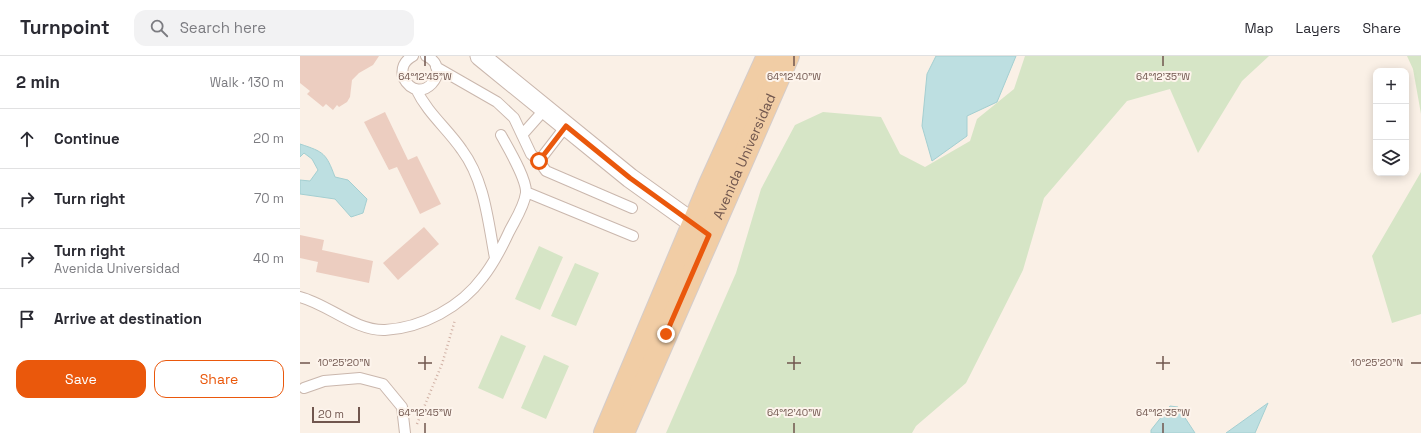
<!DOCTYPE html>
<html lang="en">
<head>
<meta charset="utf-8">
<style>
	:root { --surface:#fff; --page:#f2f2f3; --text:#2b2b33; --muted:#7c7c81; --line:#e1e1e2; --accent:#ea580c }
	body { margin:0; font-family:"Space Grotesk",sans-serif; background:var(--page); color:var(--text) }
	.controls { position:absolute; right:12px; top:12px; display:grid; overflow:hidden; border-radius:8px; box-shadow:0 2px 10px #0003 }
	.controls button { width:36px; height:36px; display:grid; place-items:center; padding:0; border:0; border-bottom:1px solid var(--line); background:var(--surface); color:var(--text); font:20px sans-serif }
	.scale { position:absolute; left:12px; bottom:10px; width:48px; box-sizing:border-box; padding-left:4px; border:2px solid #70564e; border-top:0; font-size:11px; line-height:14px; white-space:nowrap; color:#70564e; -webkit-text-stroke:3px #fdf4ec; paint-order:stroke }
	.stop { position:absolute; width:12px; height:12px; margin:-9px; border:3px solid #ea580c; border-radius:50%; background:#fff }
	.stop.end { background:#ea580c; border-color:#fff; box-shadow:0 1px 4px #0008 }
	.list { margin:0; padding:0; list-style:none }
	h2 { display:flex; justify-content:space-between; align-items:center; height:52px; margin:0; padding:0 16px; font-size:17px }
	h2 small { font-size:13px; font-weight:400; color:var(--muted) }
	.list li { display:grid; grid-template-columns:26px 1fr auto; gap:12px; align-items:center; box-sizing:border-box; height:60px; padding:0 16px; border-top:1px solid var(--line) }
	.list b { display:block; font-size:15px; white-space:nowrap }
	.list p { margin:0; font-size:13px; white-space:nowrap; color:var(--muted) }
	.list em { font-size:13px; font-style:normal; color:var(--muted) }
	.actions { display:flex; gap:8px; padding:12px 16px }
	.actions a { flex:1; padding:9px 0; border:1px solid var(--accent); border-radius:12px; text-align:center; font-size:14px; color:var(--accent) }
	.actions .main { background:var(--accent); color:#fff }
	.icon { flex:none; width:22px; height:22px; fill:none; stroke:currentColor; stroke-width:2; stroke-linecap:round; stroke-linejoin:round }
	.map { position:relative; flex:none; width:1121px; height:377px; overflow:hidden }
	header { display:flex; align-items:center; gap:24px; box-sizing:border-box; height:56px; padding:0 20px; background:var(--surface); border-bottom:1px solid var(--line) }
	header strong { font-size:19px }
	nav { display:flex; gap:22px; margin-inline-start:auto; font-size:14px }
	.search { width:280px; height:36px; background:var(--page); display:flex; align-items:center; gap:10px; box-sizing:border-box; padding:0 14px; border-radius:12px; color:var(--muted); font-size:15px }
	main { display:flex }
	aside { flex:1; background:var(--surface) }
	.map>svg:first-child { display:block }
	.green { fill:#d6e5c6 }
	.water { fill:#bddfe1; stroke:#a4cfd1 }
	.building { fill:#eccdc0 }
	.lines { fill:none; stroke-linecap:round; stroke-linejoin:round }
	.lane-casing { stroke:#cab7ad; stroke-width:12 }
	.street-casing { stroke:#cab7ad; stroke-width:21 }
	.primary-casing { stroke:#d4ccca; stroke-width:24 }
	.path { stroke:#d0b0a4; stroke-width:2.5; stroke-dasharray:1 3; stroke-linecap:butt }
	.lane { stroke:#fff; stroke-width:10 }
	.street { stroke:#fff; stroke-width:19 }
	.primary { stroke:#f1cda5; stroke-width:22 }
	.route { stroke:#ea580c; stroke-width:5 }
	.ticks { fill:none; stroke:#70564e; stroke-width:1.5 }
	.labels { text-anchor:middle; stroke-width:4; stroke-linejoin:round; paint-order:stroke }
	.street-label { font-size:14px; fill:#70564e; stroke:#fdf4ec }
	.ticks-label { font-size:10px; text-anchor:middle; fill:#70564e; stroke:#fdf4ec; stroke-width:4; stroke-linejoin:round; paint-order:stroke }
</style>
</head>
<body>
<header>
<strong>Turnpoint</strong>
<div class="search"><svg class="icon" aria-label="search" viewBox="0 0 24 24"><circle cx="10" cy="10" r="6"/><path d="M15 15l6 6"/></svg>Search here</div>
<nav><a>Map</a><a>Layers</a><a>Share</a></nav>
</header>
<main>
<aside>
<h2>2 min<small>Walk · 130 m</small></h2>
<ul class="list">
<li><svg class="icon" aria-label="ahead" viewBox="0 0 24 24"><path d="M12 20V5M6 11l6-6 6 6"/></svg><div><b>Continue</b></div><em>20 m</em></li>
<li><svg class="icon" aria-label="right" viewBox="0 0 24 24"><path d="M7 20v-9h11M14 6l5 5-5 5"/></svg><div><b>Turn right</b></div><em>70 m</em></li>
<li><svg class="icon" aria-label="right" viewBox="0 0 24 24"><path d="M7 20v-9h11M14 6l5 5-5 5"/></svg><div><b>Turn right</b><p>Avenida Universidad</p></div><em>40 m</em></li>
<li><svg class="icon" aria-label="arrive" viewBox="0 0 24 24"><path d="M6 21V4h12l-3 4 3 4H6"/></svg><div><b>Arrive at destination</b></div></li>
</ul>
<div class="actions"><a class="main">Save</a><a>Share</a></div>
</aside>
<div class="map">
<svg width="1121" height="377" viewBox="0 0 1121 377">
	<rect width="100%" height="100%" fill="#faf0e6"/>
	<path class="green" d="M725 0H969L942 25 898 97 870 33 827 45 744 142 723 214 666 327 616 370 612 377H366L436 217 461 133 495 69 523 56 581 61 600 98 625 111 670 85 677 63 714 33Z
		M1107 0H1121V58L1113 13Z
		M1121 116V258L1092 267 1072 200Z
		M239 190 263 201 240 254 215 243Z
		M275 207 299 217 276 270 251 260Z
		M201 279 226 290 203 343 178 332Z
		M244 299 269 310 246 363 221 352Z"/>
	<path class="water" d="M636 0H716L697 46 667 60V80L632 105 622 70 627 18Z
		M0 88C24 96 26 97 35 121L48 124 67 143 63 157 51 161 35 143 0 138V124L10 125 18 114 12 103 4 97 0 101Z
		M968 347 955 377H926Z
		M870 350 878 351 895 377H851V374Z"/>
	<path class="building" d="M0 0H79L73 9 59 17 52 24 50 41 47 46 39 51 37 49 33 54 26 48 23 51 7 38 10 35 0 27Z
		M85 56 108 104 117 100 141 148 120 158 97 111 89 114 64 66Z
		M124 171 139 188 98 224 83 207Z
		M0 179 24 184 22 194 73 205 69 227 16 216 18 206 0 202Z"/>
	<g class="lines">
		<g class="lane-casing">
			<path id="lane" d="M113 0C104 5 101 11 103 21 120 54 155 13 126 0
				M136 11 197 46 214 62 231 98 239 105 246 115 332 152
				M116 33C128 58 147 72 162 94 185 125 188 166 195 202
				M222 79 245 53
				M239 105 266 70
				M226 136 333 180
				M0 241C28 248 55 275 85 274 122 272 161 251 183 221 194 207 202 191 209 176 215 164 224 151 226 137 227 123 208 92 201 79
				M4 332 24 325 60 322 83 328 102 351 105 377"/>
		</g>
		<g class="street-casing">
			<path id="street" d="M180 0 330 122 404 175"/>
		</g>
		<g class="primary-casing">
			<g id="primary">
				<path d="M305 377 410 128 468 0"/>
				<path id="s1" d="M323 377 488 0"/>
			</g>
		</g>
		<path class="path" d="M117 368 142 308 155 264"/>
		<use href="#lane" class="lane"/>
		<use href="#street" class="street"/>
		<use href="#primary" class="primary"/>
	</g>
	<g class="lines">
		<path class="route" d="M239 105 266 70 330 122 409 179 366 278"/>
	</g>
	<path class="ticks" d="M125 0V10M494 0V10M863 0V10M125 300V314M494 300V314M863 300V314M0 307H10M118 307H132M487 307H501M856 307H870M1111 307H1121M125 367V377M494 367V377M863 367V377"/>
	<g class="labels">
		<g class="street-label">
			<text dy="5" stroke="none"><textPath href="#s1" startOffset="302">Avenida Universidad</textPath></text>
		</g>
	</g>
	<g class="ticks-label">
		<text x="125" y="24">64°12'45"W</text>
		<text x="494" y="24">64°12'40"W</text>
		<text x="863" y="24">64°12'35"W</text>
		<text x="44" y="310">10°25'20"N</text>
		<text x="1077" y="310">10°25'20"N</text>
		<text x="125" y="360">64°12'45"W</text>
		<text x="494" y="360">64°12'40"W</text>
		<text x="863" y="360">64°12'35"W</text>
	</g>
</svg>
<div class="controls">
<button>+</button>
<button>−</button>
<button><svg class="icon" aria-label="layers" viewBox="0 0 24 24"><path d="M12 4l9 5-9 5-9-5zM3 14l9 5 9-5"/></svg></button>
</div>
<div class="scale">20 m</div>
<div class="stop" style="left:239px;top:105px"></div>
<div class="stop end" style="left:366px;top:278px"></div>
</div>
</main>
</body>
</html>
